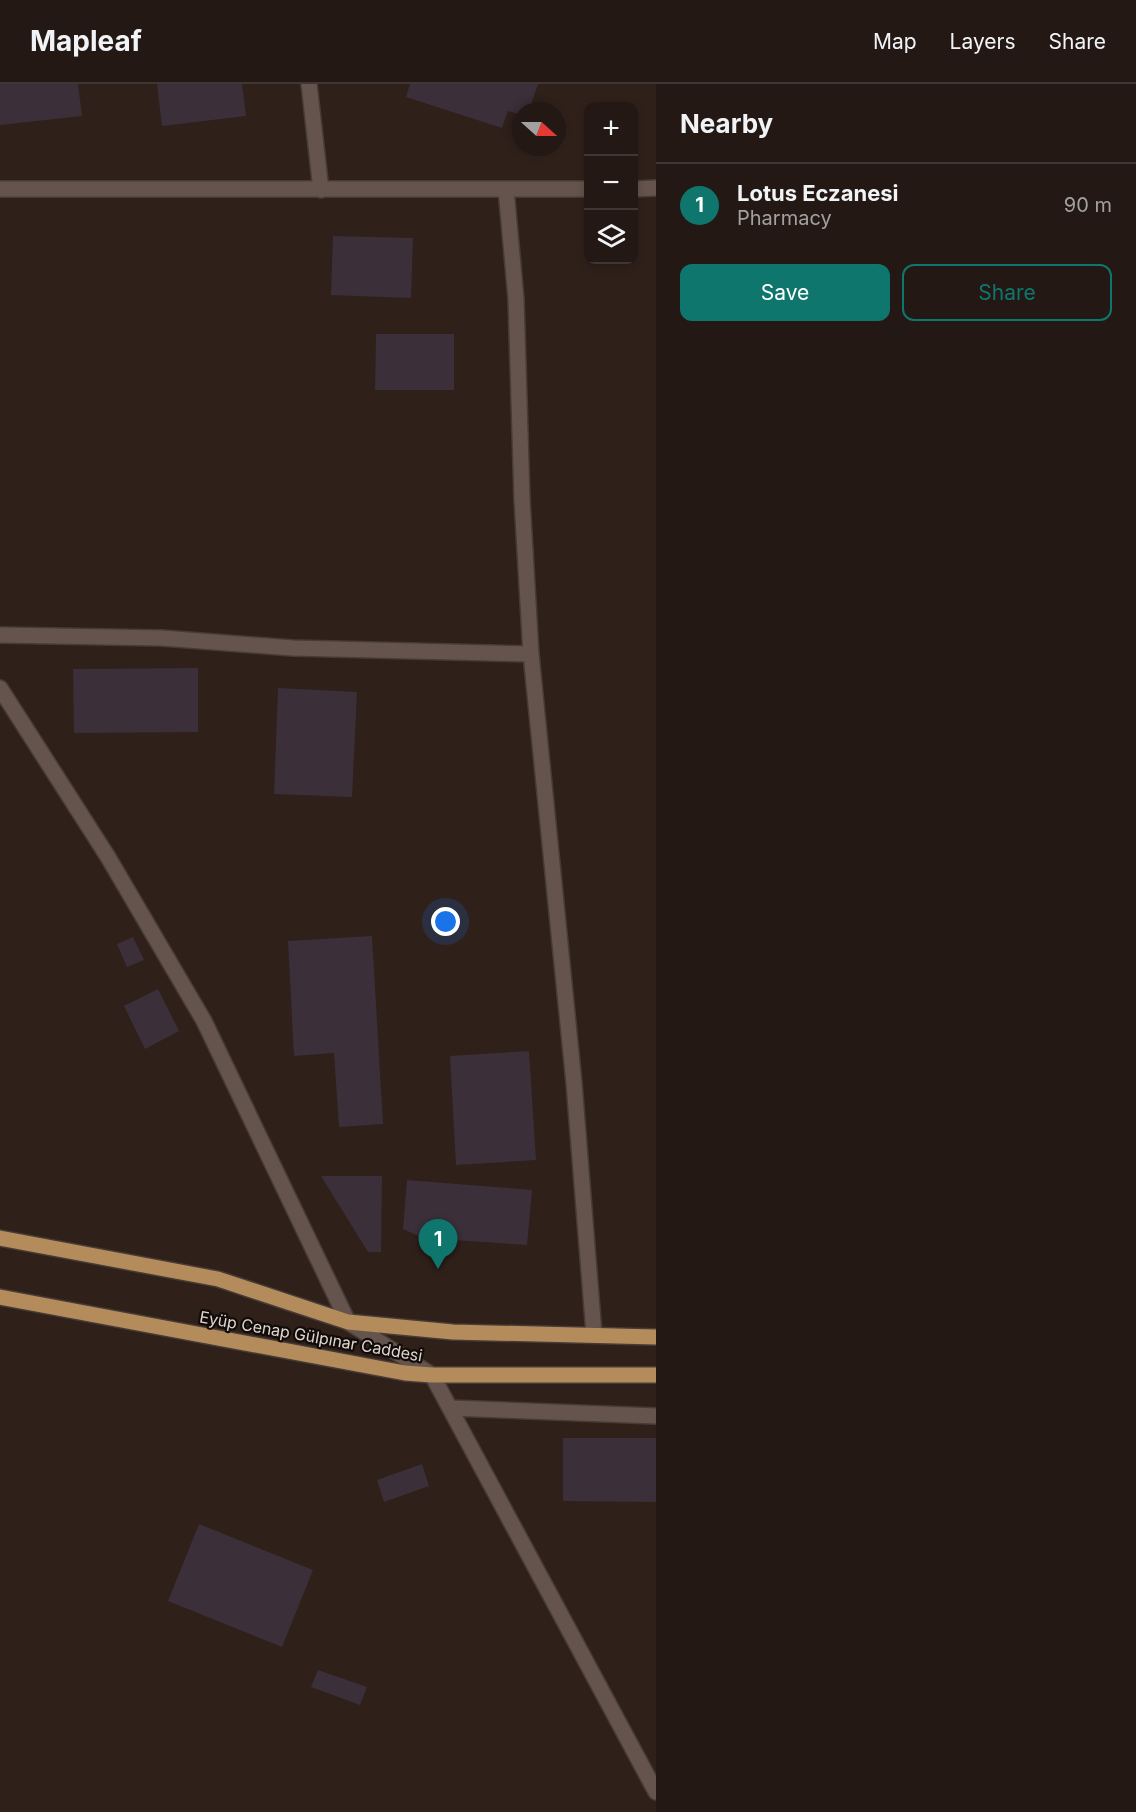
<!DOCTYPE html>
<html lang="en">
<head>
<meta charset="utf-8">
<style>
	:root { --surface:#231814; --page:#2f2522; --text:#f1f3f6; --muted:#a3a0a0; --line:#403734; --accent:#0f766e }
	body { margin:0; font-family:Inter,sans-serif; background:var(--page); color:var(--text) }
	.controls { position:absolute; right:18px; top:18px; display:grid; overflow:hidden; border-radius:12px; box-shadow:0 3px 9px #0003 }
	.controls button { width:54px; height:54px; display:grid; place-items:center; padding:0; border:0; border-bottom:2px solid var(--line); background:var(--surface); color:var(--text); font:30px sans-serif }
	.compass { position:absolute; left:512px; top:18px; width:54px; height:54px; border-radius:50%; background:var(--surface); box-shadow:0 3px 9px #0003; rotate:111deg }
	.you { position:absolute; left:446px; top:838px; width:21px; height:21px; margin:-15px; border:4px solid #fff; border-radius:50%; background:#1a73e8; box-shadow:0 0 0 9px #1a73e833 }
	.badge { display:grid; place-items:center; width:39px; height:39px; border-radius:50%; background:var(--accent); color:#fff; font-size:20px; font-weight:700 }
	.pin { position:absolute; translate:-50% -50px; filter:drop-shadow(0 2px 3px #0008) }
	.pin::after { content:''; position:absolute; top:32px; width:21px; height:18px; background:inherit; clip-path:polygon(0 0,100% 0,50% 100%) }
	.list { margin:0; padding:0; list-style:none }
	h2 { display:flex; justify-content:space-between; align-items:center; height:78px; margin:0; padding:0 24px; font-size:26px }
	h2 small { font-size:20px; font-weight:400; color:var(--muted) }
	.list li { display:grid; grid-template-columns:39px 1fr auto; gap:18px; align-items:center; box-sizing:border-box; height:84px; padding:0 24px; border-top:2px solid var(--line) }
	.list b { display:block; font-size:22px; white-space:nowrap }
	.list p { margin:0; font-size:20px; white-space:nowrap; color:var(--muted) }
	.list em { font-size:20px; font-style:normal; color:var(--muted) }
	.actions { display:flex; gap:12px; padding:18px 24px }
	.actions a { flex:1; padding:14px 0; border:2px solid var(--accent); border-radius:12px; text-align:center; font-size:21px; color:var(--accent) }
	.actions .main { background:var(--accent); color:#fff }
	.icon { flex:none; width:33px; height:33px; fill:none; stroke:currentColor; stroke-width:2; stroke-linecap:round; stroke-linejoin:round }
	.map { position:relative; flex:none; width:656px; height:1728px; overflow:hidden }
	header { display:flex; align-items:center; gap:36px; box-sizing:border-box; height:84px; padding:0 30px; background:var(--surface); border-bottom:2px solid var(--line) }
	header strong { font-size:28px }
	nav { display:flex; gap:33px; margin-inline-start:auto; font-size:21px }
	main { display:flex }
	aside { flex:1; background:var(--surface) }
	.map>svg:first-child { display:block }
	.building { fill:#3b2f3a }
	.lines { fill:none; stroke-linecap:round; stroke-linejoin:round }
	.minor-casing { stroke:#463b36; stroke-width:18 }
	.major-casing { stroke:#463b36; stroke-width:18 }
	.minor { stroke:#65544d; stroke-width:15 }
	.major { stroke:#b48b5b; stroke-width:15 }
	.labels { text-anchor:middle; stroke-width:4.5; stroke-linejoin:round; paint-order:stroke }
	.street-label { font-size:16px; fill:#e0d6d1; stroke:#120c09 }
</style>
</head>
<body>
<header>
<strong>Mapleaf</strong>
<nav><a>Map</a><a>Layers</a><a>Share</a></nav>
</header>
<main>
<div class="map">
<svg width="656" height="1728" viewBox="0 0 656 1728">
	<rect width="100%" height="100%" fill="#2f201a"/>
	<path class="building" d="M0 0H78L82 32 0 41Z
		M157 0H242L246 32 162 42Z
		M410 0H538L529 27H521V31L508 27 502 44 406 13Z
		M333 152 413 154 411 214 331 211Z
		M376 250H454V306H375Z
		M198 584V648L74 649 73 585Z
		M278 604 357 608 352 713 274 710Z
		M372 852 383 1040 339 1043 334 969 294 972 288 857Z
		M133 853 144 876 127 883 117 860Z
		M158 905 179 947 145 965 124 922Z
		M529 967 536 1076 456 1081 450 972Z
		M321 1092H382L381 1168H368Z
		M407 1096 532 1106 527 1161 423 1154 403 1145Z
		M563 1354H656V1418L563 1417Z
		M422 1380 429 1402 384 1418 377 1396Z
		M199 1440 313 1486 282 1563 168 1517Z
		M318 1586 367 1603 360 1621 311 1603Z"/>
	<g class="lines">
		<g class="minor-casing">
			<path id="minor" d="M309 0 321 106
				M0 105H506L516 215 522 415 531 570 574 999 594 1250
				M506 105H588
				M634 105 656 104
				M0 551 162 554 293 564 531 570
				M0 604 108 773 204 937 348 1238 432 1291 656 1708
				M450 1324 656 1332"/>
		</g>
		<g class="major-casing">
			<path id="major" d="M0 1154 218 1195 348 1238 453 1248 656 1253
				M0 1213 405 1289 432 1291H656"/>
		</g>
		<use href="#minor" class="minor"/>
		<use href="#major" class="major"/>
	</g>
	<g class="labels">
		<g class="street-label">
			<text transform="translate(311 1252) rotate(10)" y="6">Eyüp Cenap Gülpınar Caddesi</text>
		</g>
	</g>
</svg>
<div class="controls">
<button>+</button>
<button>−</button>
<button><svg class="icon" aria-label="layers" viewBox="0 0 24 24"><path d="M12 4l9 5-9 5-9-5zM3 14l9 5 9-5"/></svg></button>
</div>
<svg class="compass" viewBox="-18 -18 36 36"><path d="M0-13l5 13h-10z" fill="#e53935"/><path d="M0 13l5-13h-10z" fill="#a3a0a0"/></svg>
<div class="you"></div>
<div class="pin badge" style="left:438px;top:1185px">1</div>
</div>
<aside>
<h2>Nearby<small></small></h2>
<ul class="list">
<li><span class="badge">1</span><div><b>Lotus Eczanesi</b><p>Pharmacy</p></div><em>90 m</em></li>
</ul>
<div class="actions"><a class="main">Save</a><a>Share</a></div>
</aside>
</main>
</body>
</html>
